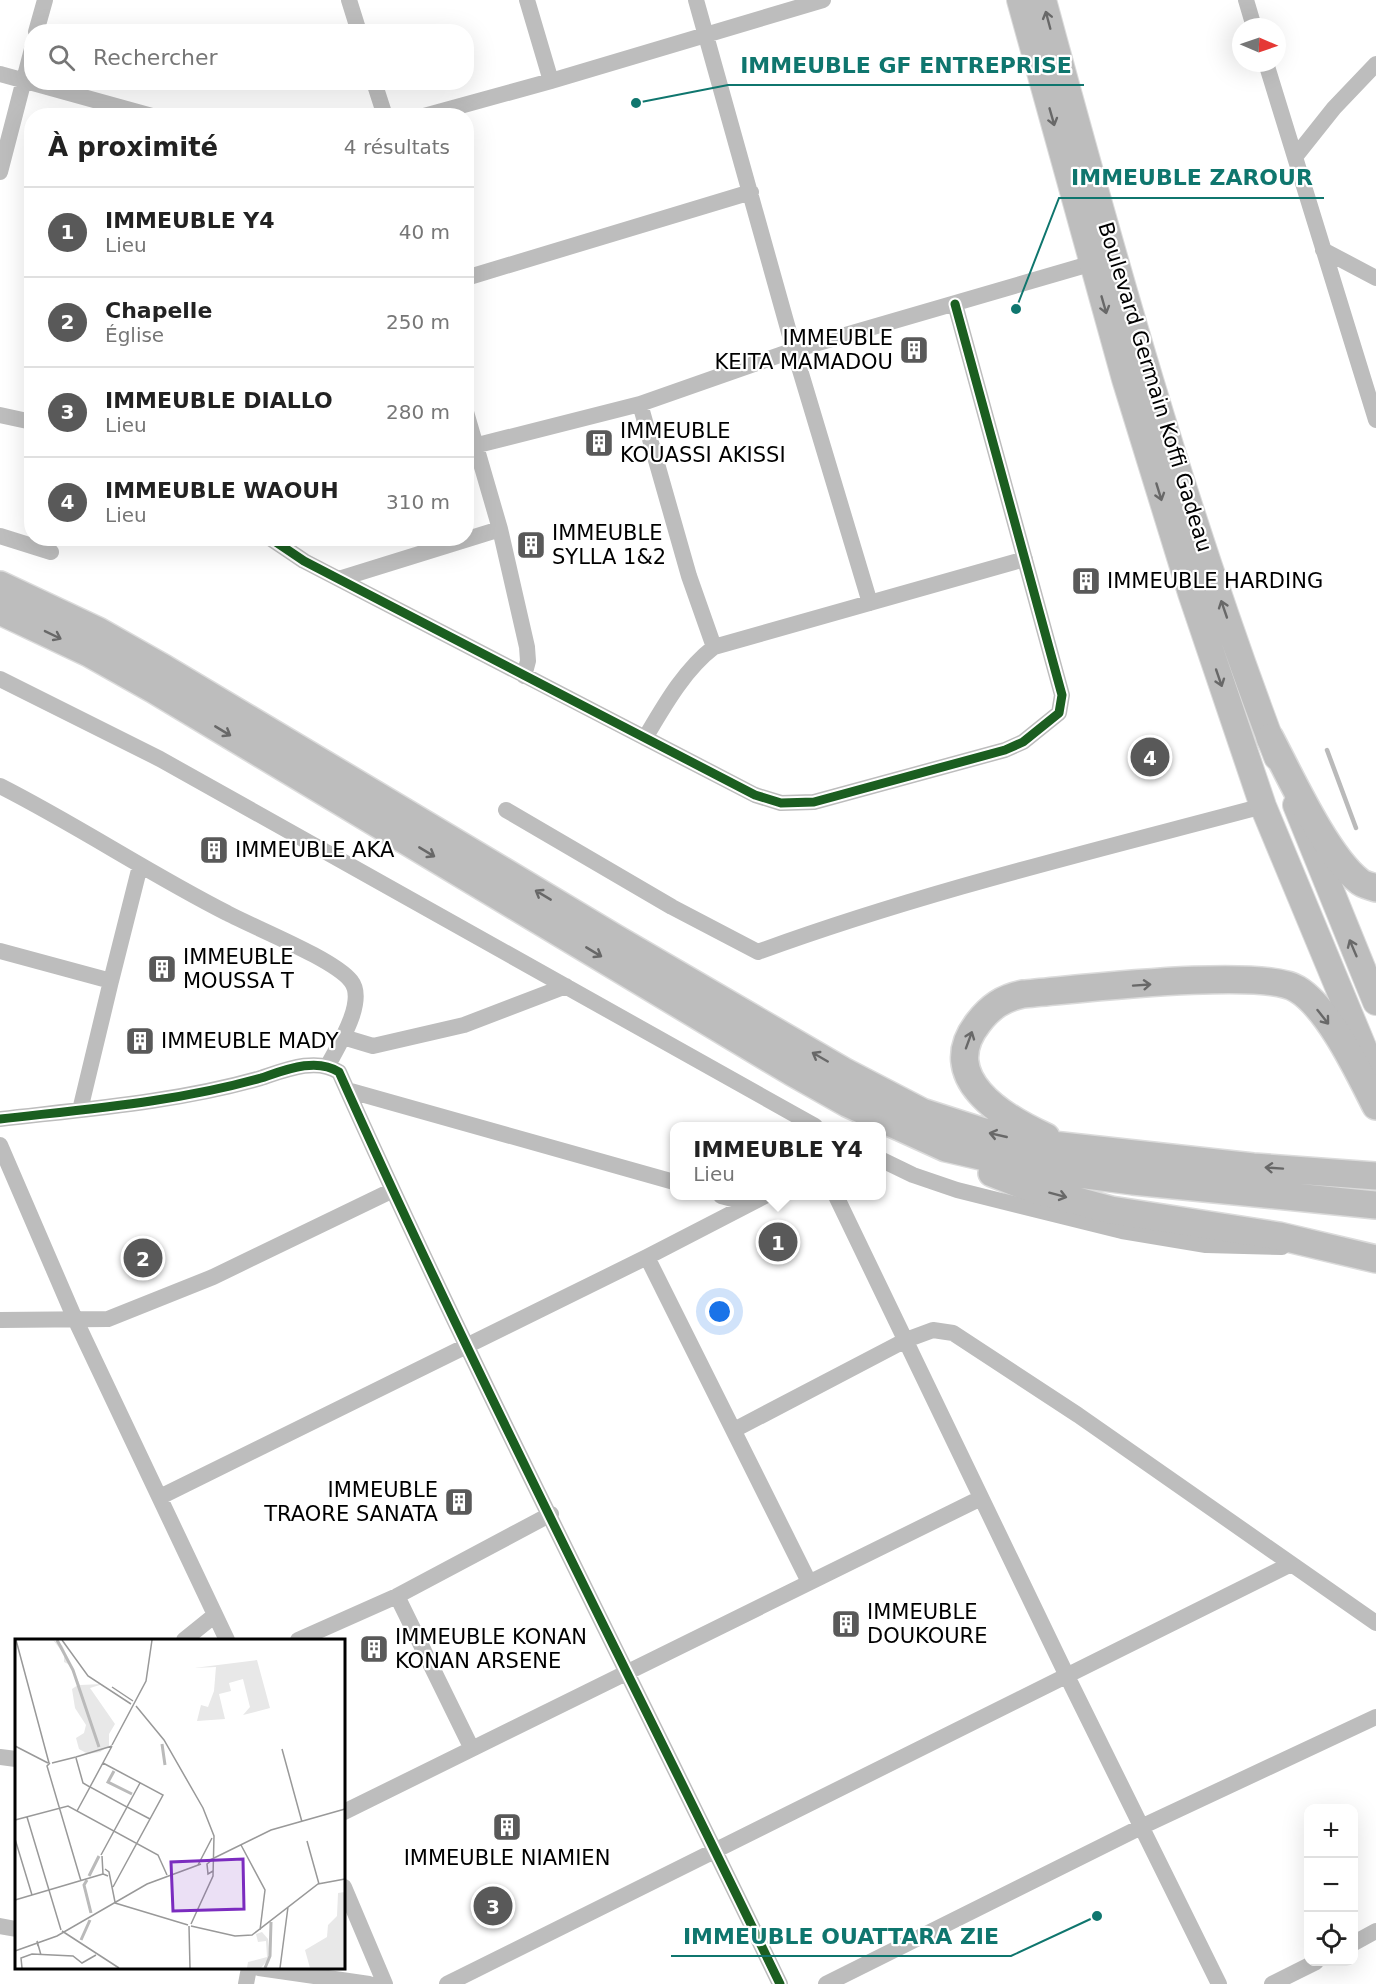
<!DOCTYPE html>
<html lang="fr">
<head>
<meta charset="utf-8">
<style>
	:root { --surface:#fff; --page:#f2f2f2; --text:#222; --muted:#767676; --line:#e0e0e0; --accent:#595959 }
	body { margin:0; font-family:"DejaVu Sans",sans-serif; background:var(--page); color:var(--text) }
	.controls { position:absolute; right:18px; bottom:18px; display:grid; overflow:hidden; border-radius:12px; box-shadow:0 6px 24px #0002 }
	.controls button { width:54px; height:54px; display:grid; place-items:center; padding:0; border:0; border-bottom:2px solid var(--line); background:var(--surface); color:var(--text); font:30px sans-serif }
	.compass { position:absolute; left:1232px; top:18px; width:54px; height:54px; border-radius:50%; background:var(--surface); box-shadow:0 6px 24px #0002; rotate:92deg }
	.you { position:absolute; left:720px; top:1312px; width:21px; height:21px; margin:-15px; border:4px solid #fff; border-radius:50%; background:#1a73e8; box-shadow:0 0 0 9px #1a73e833 }
	.badge { display:grid; place-items:center; width:39px; height:39px; border-radius:50%; background:var(--accent); color:#fff; font-size:20px; font-weight:700 }
	.pin { position:absolute; translate:-50% -50%; border:3px solid #fff; box-shadow:0 2px 6px #0006 }
	.popup { position:absolute; left:670px; top:1122px; width:216px; height:78px; box-sizing:border-box; display:grid; place-content:center; border-radius:12px; background:var(--surface); filter:drop-shadow(0 2px 4px #0005); font-size:20px; white-space:nowrap; color:var(--muted) }
	.popup b { font-size:22px; color:var(--text) }
	.popup::after { content:''; position:absolute; left:50%; top:100%; margin-left:-12px; border:12px solid transparent; border-top-color:var(--surface) }
	.list { margin:0; padding:0; list-style:none }
	h2 { display:flex; justify-content:space-between; align-items:center; height:78px; margin:0; padding:0 24px; font-size:26px }
	h2 small { font-size:20px; font-weight:400; color:var(--muted) }
	.list li { display:grid; grid-template-columns:39px 1fr auto; gap:18px; align-items:center; box-sizing:border-box; height:90px; padding:0 24px; border-top:2px solid var(--line) }
	.list b { display:block; font-size:22px; white-space:nowrap }
	.list p { margin:0; font-size:20px; white-space:nowrap; color:var(--muted) }
	.list em { font-size:20px; font-style:normal; color:var(--muted) }
	.icon { flex:none; width:33px; height:33px; fill:none; stroke:currentColor; stroke-width:2; stroke-linecap:round; stroke-linejoin:round }
	.map { position:relative; flex:none; width:1376px; height:1984px; overflow:hidden }
	.search { position:absolute; background:var(--surface); box-shadow:0 6px 24px #0002; left:24px; top:24px; width:450px; height:66px; display:flex; align-items:center; gap:15px; box-sizing:border-box; padding:0 21px; border-radius:24px; color:var(--muted); font-size:22px }
	.panel { position:absolute; background:var(--surface); box-shadow:0 6px 24px #0002; left:24px; top:108px; width:450px; height:438px; border-radius:24px }
	.map>svg:first-child { display:block }
	.lines { fill:none; stroke-linecap:round; stroke-linejoin:round }
	.stream { stroke:#bababa; stroke-width:4.5 }
	.primary-casing { stroke:#dbdbdb; stroke-width:28 }
	.trunk-casing { stroke:#dbdbdb; stroke-width:30 }
	.minor { stroke:#bdbdbd; stroke-width:16 }
	.primary { stroke:#bdbdbd; stroke-width:26 }
	.trunk { stroke:#bdbdbd; stroke-width:27 }
	.cycleway-casing { stroke:#fff; stroke-width:13 }
	.cycleway { stroke:#1b5e20; stroke-width:9 }
	.oneway { stroke:#686868 }
	.labels { text-anchor:middle; stroke-width:4.5; stroke-linejoin:round; paint-order:stroke }
	.poi-label { font-size:21px; fill:#000; stroke:#fff; text-anchor:start }
	.street-label { font-size:21px; fill:#000; stroke:#fff }
	.inset-river { fill:none; stroke:#bababa; stroke-width:3 }
	.inset-road { fill:none; stroke:#999; stroke-width:1.5 }
	.view { fill:#7b2cbf; fill-opacity:0.15; stroke:#7b2cbf; stroke-width:3 }
	.inset-edge { fill:none; stroke:#000; stroke-width:3 }
	.leader { fill:none; stroke:#0f766e; stroke-width:2 }
	.callout-dot { fill:#0f766e; stroke:#fff; stroke-width:2 }
	.callout-label { font-size:22px; text-anchor:middle; font-weight:bold; fill:#0f766e; stroke:#fff; stroke-width:4.5; stroke-linejoin:round; paint-order:stroke }
</style>
</head>
<body>
<div class="map">
<svg width="1376" height="1984" viewBox="0 0 1376 1984">
	<rect width="100%" height="100%" fill="#fff"/>
	<g class="lines">
		<path class="stream" d="M1327 750 1356 828"/>
		<g class="primary-casing">
			<path id="primary" d="M1020 0 1125 379 1191 593 1263 806 1376 1078
				M1043 0C1112 255 1183 510 1277 757
				M1296 805 1376 1002"/>
		</g>
		<g class="trunk-casing">
			<path id="trunk" d="M0 585 98 631 165 669 615 938 843 1071 922 1112 981 1131 1025 1142 1253 1167 1376 1176
				M0 611 89 653 153 689 792 1072 847 1103 946 1148 1033 1168 1133 1181 1376 1205
				M1270 738C1290 776 1326 855 1359 881 1363 885 1371 886 1376 888
				M1046 1137C1002 1117 936 1077 978 1023 990 1007 1003 998 1023 994 1074 990 1261 967 1297 989 1329 1008 1359 1073 1376 1106
				M992 1173 1033 1189 1111 1210 1279 1236 1376 1259"/>
		</g>
		<path class="minor" d="M349 0 359 32
			M527 0 551 81
			M696 0 794 350 870 603
			M1246 0 1254 27
			M36 32 45 0
			M1266 63 1376 420
			M0 74 152 116
			M374 82 385 116
			M424 116 551 81 823 0
			M1295 157 1334 108 1376 64
			M0 172 32 49
			M1323 250 1376 278
			M466 278 751 192
			M640 404 689 576 714 647
			M466 412 500 529 527 647 528 661 524 676
			M0 415 32 422
			M466 448 640 404 794 350 1093 263
			M0 536 51 552
			M270 538 304 561 755 795 781 803 814 802 1005 750 1023 742 1059 713 1062 695 955 304
			M339 579 500 529
			M0 679 160 759 815 1126
			M645 738C664 706 684 670 714 647L1025 559
			M0 786C77 825 150 874 227 913 255 928 334 959 351 981 367 1001 338 1046 328 1065
			M506 810 672 907 758 952C922 892 1094 851 1263 806
			M0 951 111 981 140 866
			M343 1037 373 1046 464 1025 566 986
			M347 1090 674 1182
			M80 1110 111 981
			M0 1119C87 1109 177 1102 261 1078 285 1070 316 1057 339 1072 477 1380 633 1680 780 1984
			M0 1145 75 1319 227 1640
			M882 1160 913 1175 957 1190 1122 1231 1206 1245 1282 1247
			M721 1196 748 1203
			M836 1196 1067 1676 1219 1984
			M647 1257 809 1582
			M0 1320 108 1319 213 1277 391 1191
			M734 1430 906 1340 933 1330 953 1333 1078 1415 1376 1623
			M160 1497 647 1257 765 1196
			M397 1596 471 1747
			M184 1640 215 1615
			M298 1640 397 1596 551 1514
			M0 1757 16 1759
			M344 1812 981 1498
			M344 1887 385 1984
			M0 1926 16 1929
			M1354 1943 1376 1931
			M259 1968 369 1984
			M246 1984 249 1968
			M447 1984 1291 1564
			M826 1984 1141 1827 1376 1717
			M1272 1984 1316 1962"/>
		<use href="#primary" class="primary"/>
		<use href="#trunk" class="trunk"/>
		<g class="cycleway-casing">
			<path id="cycleway" d="M270 538 304 561 755 795 781 803 814 802 1005 750 1023 742 1059 713 1062 695 955 304
				M0 1119C87 1109 177 1102 261 1078 285 1070 316 1057 339 1072 477 1380 633 1680 780 1984"/>
		</g>
		<use href="#cycleway" class="cycleway"/>
	</g>
	<defs><path id="oneway-shaft" d="M-6 0H5M1.5-3L5.5 0L1.5 3" fill="none" stroke-width="1.6" stroke-linecap="round" stroke-linejoin="round" transform="scale(1.5)"/></defs>
	<g class="oneway">
		<use href="#oneway-shaft" transform="translate(1048 20) rotate(-105)"/>
		<use href="#oneway-shaft" transform="translate(1052 117) rotate(74)"/>
		<use href="#oneway-shaft" transform="translate(1104 305) rotate(74)"/>
		<use href="#oneway-shaft" transform="translate(1159 492) rotate(73)"/>
		<use href="#oneway-shaft" transform="translate(1224 609) rotate(-109)"/>
		<use href="#oneway-shaft" transform="translate(53 635) rotate(26)"/>
		<use href="#oneway-shaft" transform="translate(1219 678) rotate(71)"/>
		<use href="#oneway-shaft" transform="translate(223 731) rotate(31)"/>
		<use href="#oneway-shaft" transform="translate(427 852) rotate(31)"/>
		<use href="#oneway-shaft" transform="translate(543 895) rotate(-149)"/>
		<use href="#oneway-shaft" transform="translate(1353 948) rotate(-113)"/>
		<use href="#oneway-shaft" transform="translate(594 952) rotate(31)"/>
		<use href="#oneway-shaft" transform="translate(1142 985) rotate(-4)"/>
		<use href="#oneway-shaft" transform="translate(1323 1017) rotate(52)"/>
		<use href="#oneway-shaft" transform="translate(969 1040) rotate(-70)"/>
		<use href="#oneway-shaft" transform="translate(820 1057) rotate(-150)"/>
		<use href="#oneway-shaft" transform="translate(998 1135) rotate(-167)"/>
		<use href="#oneway-shaft" transform="translate(1274 1168) rotate(-176)"/>
		<use href="#oneway-shaft" transform="translate(1058 1195) rotate(15)"/>
	</g>
	<defs>
		<g id="building-square" transform="scale(1.5)"><rect x="-9" y="-9" width="18" height="18" rx="4" fill="#595959" stroke="#fff"/><path d="M-4-6H4V6H1V3H-1V6H-4ZM-2.5-4.3h1.7v1.8h-1.7ZM.8-4.3h1.7v1.8H.8ZM-2.5-1h1.7V.8h-1.7ZM.8-1h1.7V.8H.8Z" fill="#fff"/></g>
	</defs>
	<g fill-rule="evenodd">
		<use href="#building-square" x="914" y="350"/>
		<use href="#building-square" x="599" y="443"/>
		<use href="#building-square" x="531" y="545"/>
		<use href="#building-square" x="1086" y="581"/>
		<use href="#building-square" x="214" y="850"/>
		<use href="#building-square" x="162" y="969"/>
		<use href="#building-square" x="140" y="1041"/>
		<use href="#building-square" x="459" y="1502"/>
		<use href="#building-square" x="846" y="1624"/>
		<use href="#building-square" x="374" y="1649"/>
		<use href="#building-square" x="507" y="1827"/>
	</g>
	<g class="labels">
		<g class="poi-label">
			<text x="893" y="345" text-anchor="end">IMMEUBLE<tspan x="893" dy="24">KEITA MAMADOU</tspan></text>
			<text x="620" y="438">IMMEUBLE<tspan x="620" dy="24">KOUASSI AKISSI</tspan></text>
			<text x="552" y="540">IMMEUBLE<tspan x="552" dy="24">SYLLA 1&amp;2</tspan></text>
			<text x="1107" y="588">IMMEUBLE HARDING</text>
			<text x="235" y="857">IMMEUBLE AKA</text>
			<text x="183" y="964">IMMEUBLE<tspan x="183" dy="24">MOUSSA T</tspan></text>
			<text x="161" y="1048">IMMEUBLE MADY</text>
			<text x="438" y="1497" text-anchor="end">IMMEUBLE<tspan x="438" dy="24">TRAORE SANATA</tspan></text>
			<text x="867" y="1619">IMMEUBLE<tspan x="867" dy="24">DOUKOURE</tspan></text>
			<text x="395" y="1644">IMMEUBLE KONAN<tspan x="395" dy="24">KONAN ARSENE</tspan></text>
			<text x="507" y="1865" text-anchor="middle">IMMEUBLE NIAMIEN</text>
		</g>
		<g class="street-label">
			<text transform="translate(1155 387) rotate(73)" y="7">Boulevard Germain Koffi Gadeau</text>
		</g>
	</g>
	<g transform="translate(15 1639)">
		<rect width="330" height="330" fill="#fff"/>
		<path d="M38 1 47 6 65 46 88 45 75 49 100 85 94 95V107L85 113 73 115 64 110 61 99 69 94 71 86 60 69 57 50 63 46 55 26 49 23V15ZM242 21 255 69 228 76 235 68 228 40 214 44 216 52 204 55 210 80 182 82 186 66 193 68 199 52 201 28 179 29ZM330 253V329H295L290 311 312 298 313 286 322 277 323 254ZM247 293 253 300 255 318 246 329H232L233 323 252 318 251 302 243 303 241 295Z" fill="#e8e8e8"/>
		<path class="inset-river" d="M42 1 58 31 84 108M147 105 150 126M99 132 93 143 117 155M74 237 84 217M72 241 69 246 76 274M66 301 75 281M250 329 255 317 256 283"/>
		<path class="inset-road" d="M1 1 34 124M47 1 73 37 116 65M97 48 118 62M121 67 149 101 188 169 199 197 198 237 176 285M97 106 131 42 137 1M0 107 33 124M267 110 287 183M61 118 97 107M61 119 68 144 75 148 62 172M35 124 32 127 66 242M37 124 61 118M88 124 148 156 98 248M125 144 112 168 135 180M12 178 46 291M0 181 53 167 143 216 152 236M0 200 17 256M292 202 304 245M226 206 250 251 245 291M86 216 112 168 75 148 97 107M87 217 88 235 93 237M195 221 256 191 330 170M197 221 192 225 193 235 198 232M183 226 197 199M90 230 94 233 100 263M0 261 88 235M100 264 173 286M174 287 175 329M176 287 220 297 237 296 303 245 330 240M47 292 104 329M23 307 22 302 26 316M0 312 42 297 132 245 186 225M7 329 6 319 17 315 58 317 67 324 81 316M265 329 273 268"/>
		<path class="view" d="M228 220 229 270 158 272 156 223Z"/>
		<rect width="330" height="330" class="inset-edge"/>
	</g>
	<path class="leader" d="M636 103L728 85H1084M1016 309L1059 198H1324M1097 1916L1011 1956H671"/>
	<g class="callout-dot">
		<circle cx="636" cy="103" r="6"/>
		<circle cx="1016" cy="309" r="6"/>
		<circle cx="1097" cy="1916" r="6"/>
	</g>
	<g class="callout-label">
		<text x="906" y="73">IMMEUBLE GF ENTREPRISE</text>
		<text x="1192" y="185">IMMEUBLE ZAROUR</text>
		<text x="841" y="1944">IMMEUBLE OUATTARA ZIE</text>
	</g>
</svg>
<div class="controls">
<button>+</button>
<button>−</button>
<button><svg class="icon" aria-label="locate" viewBox="0 0 24 24"><circle cx="12" cy="12" r="6"/><path d="M12 2v4M12 18v4M2 12h4M18 12h4"/></svg></button>
</div>
<svg class="compass" viewBox="-18 -18 36 36"><path d="M0-13l5 13h-10z" fill="#e53935"/><path d="M0 13l5-13h-10z" fill="#767676"/></svg>
<div class="you"></div>
<div class="pin badge" style="left:778px;top:1242px">1</div>
<div class="popup"><b>IMMEUBLE Y4</b>Lieu</div>
<div class="pin badge" style="left:143px;top:1258px">2</div>
<div class="pin badge" style="left:493px;top:1906px">3</div>
<div class="pin badge" style="left:1150px;top:757px">4</div>
<div class="search"><svg class="icon" aria-label="search" viewBox="0 0 24 24"><circle cx="10" cy="10" r="6"/><path d="M15 15l6 6"/></svg>Rechercher</div>
<section class="panel">
<h2>À proximité<small>4 résultats</small></h2>
<ul class="list">
<li><span class="badge">1</span><div><b>IMMEUBLE Y4</b><p>Lieu</p></div><em>40 m</em></li>
<li><span class="badge">2</span><div><b>Chapelle</b><p>Église</p></div><em>250 m</em></li>
<li><span class="badge">3</span><div><b>IMMEUBLE DIALLO</b><p>Lieu</p></div><em>280 m</em></li>
<li><span class="badge">4</span><div><b>IMMEUBLE WAOUH</b><p>Lieu</p></div><em>310 m</em></li>
</ul>
</section>
</div>
</body>
</html>
